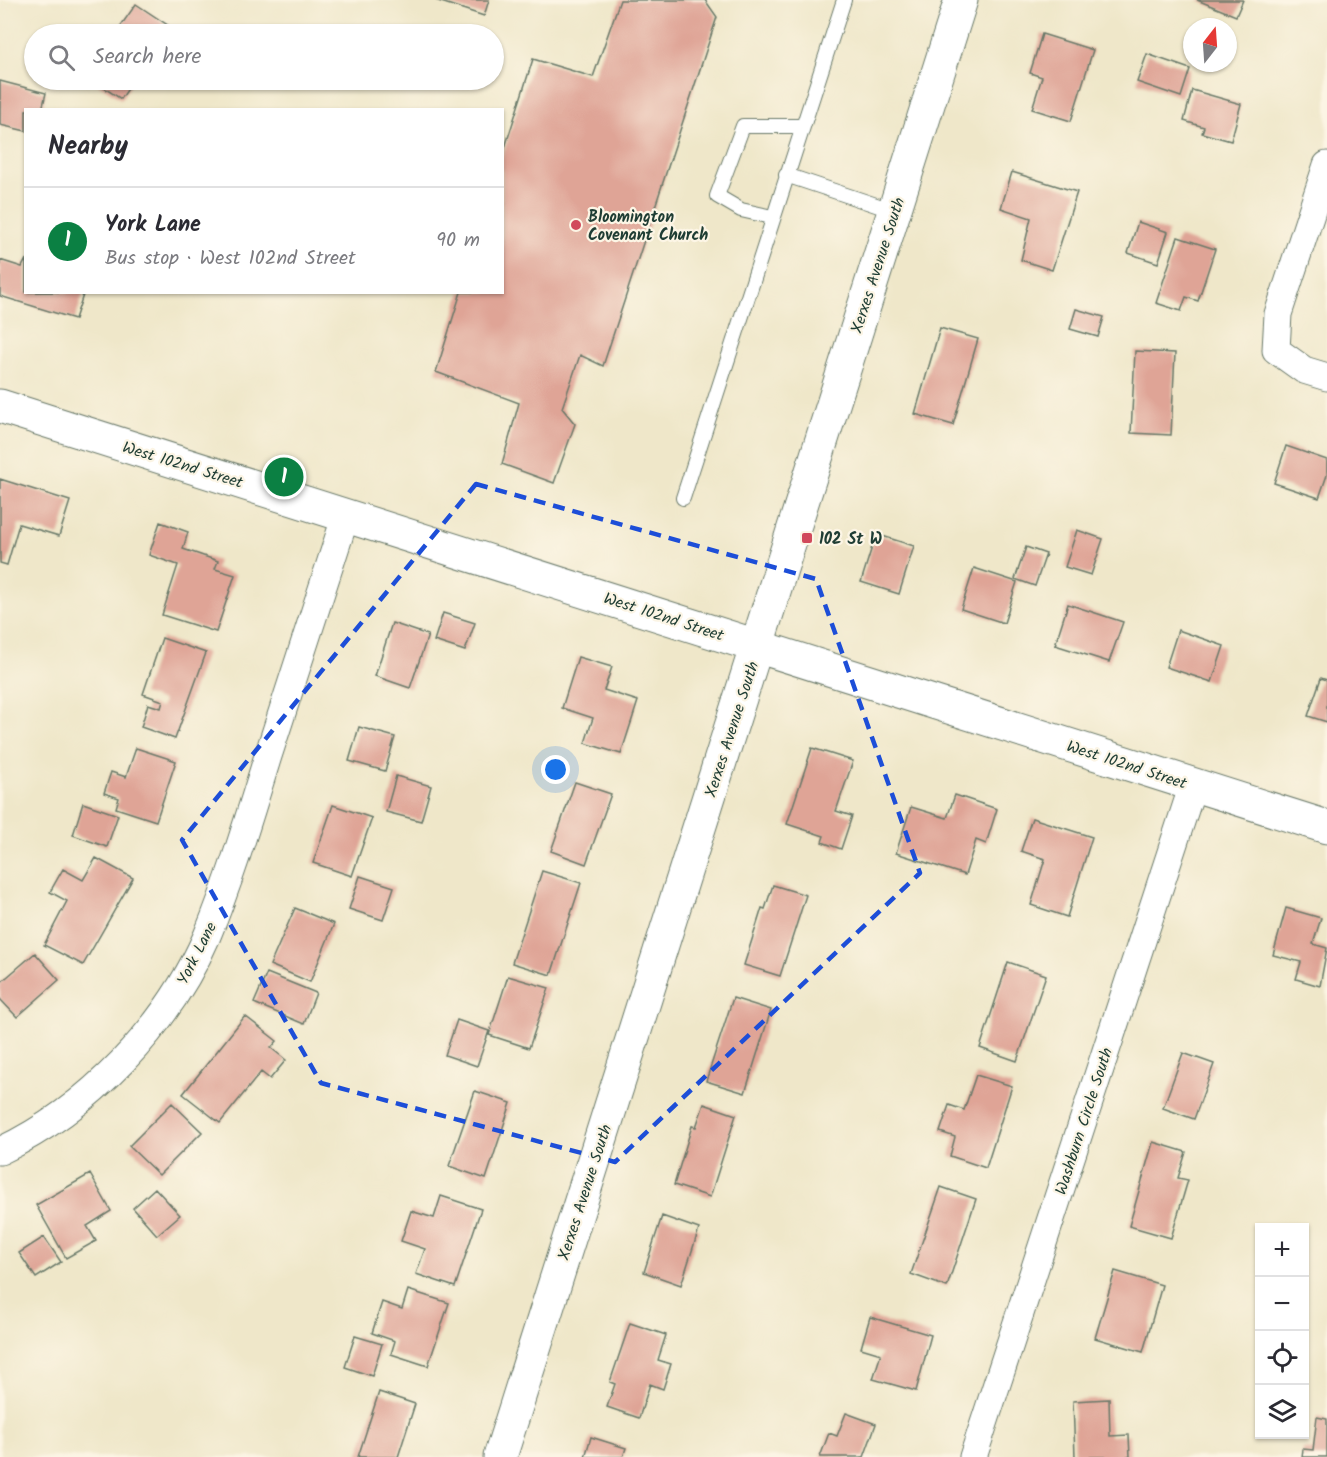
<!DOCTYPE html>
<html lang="en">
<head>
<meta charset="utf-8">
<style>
	:root { --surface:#fff; --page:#f2f2f3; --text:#2b2b33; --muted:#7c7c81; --line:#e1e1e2; --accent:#0b8043 }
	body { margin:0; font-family:Kalam,sans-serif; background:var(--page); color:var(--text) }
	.controls { position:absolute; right:18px; bottom:18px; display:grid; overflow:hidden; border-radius:0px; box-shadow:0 2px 4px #0004 }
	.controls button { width:54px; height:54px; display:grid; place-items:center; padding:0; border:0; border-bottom:2px solid var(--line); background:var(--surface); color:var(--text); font:30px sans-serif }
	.compass { position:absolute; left:1183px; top:18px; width:54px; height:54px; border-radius:50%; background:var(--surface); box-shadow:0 2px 4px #0004; rotate:17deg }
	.you { position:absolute; left:556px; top:770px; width:21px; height:21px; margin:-15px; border:4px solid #fff; border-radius:50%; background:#1a73e8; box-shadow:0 0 0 9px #1a73e833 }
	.badge { display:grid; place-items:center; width:39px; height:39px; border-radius:50%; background:var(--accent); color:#fff; font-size:20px; font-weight:700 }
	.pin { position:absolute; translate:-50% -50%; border:3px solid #fff; box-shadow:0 2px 6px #0006 }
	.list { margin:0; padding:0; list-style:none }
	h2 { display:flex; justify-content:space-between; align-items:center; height:78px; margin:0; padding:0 24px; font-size:26px }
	h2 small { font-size:20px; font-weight:400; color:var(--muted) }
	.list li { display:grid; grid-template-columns:39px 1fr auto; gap:18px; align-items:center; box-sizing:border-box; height:108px; padding:0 24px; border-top:2px solid var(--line) }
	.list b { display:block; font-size:22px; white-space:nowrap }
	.list p { margin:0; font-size:20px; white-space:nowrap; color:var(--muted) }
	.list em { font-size:20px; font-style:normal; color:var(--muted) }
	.icon { flex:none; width:33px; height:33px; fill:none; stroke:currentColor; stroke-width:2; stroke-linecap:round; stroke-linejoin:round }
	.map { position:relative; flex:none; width:1327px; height:1457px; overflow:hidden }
	.search { position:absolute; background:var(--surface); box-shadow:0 2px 4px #0004; left:24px; top:24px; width:480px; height:66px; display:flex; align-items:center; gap:15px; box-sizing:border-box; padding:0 21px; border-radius:33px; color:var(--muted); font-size:22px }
	.panel { position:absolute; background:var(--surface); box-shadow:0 2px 4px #0004; left:24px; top:108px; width:480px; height:186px; border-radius:0px }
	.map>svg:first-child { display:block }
	.building { fill:#dfa496 }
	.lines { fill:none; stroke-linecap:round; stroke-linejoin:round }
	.service-casing { stroke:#687868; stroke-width:16 }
	.minor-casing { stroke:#687868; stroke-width:29 }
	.tertiary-casing { stroke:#687868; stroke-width:35 }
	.service { stroke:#fff; stroke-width:14 }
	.minor { stroke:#fff; stroke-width:27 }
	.tertiary { stroke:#fff; stroke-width:33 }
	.marked { fill:none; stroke:#1d4ed8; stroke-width:4.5; stroke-dasharray:12 8; stroke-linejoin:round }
	.poi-dot { fill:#d1495b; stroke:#fcf5e5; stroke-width:2 }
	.labels { text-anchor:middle; stroke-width:4.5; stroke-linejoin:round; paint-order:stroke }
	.poi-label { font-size:16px; font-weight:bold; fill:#1f3d34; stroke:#fcf5e5; text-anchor:start }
	.street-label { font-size:16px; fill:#1f3d34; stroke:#fcf5e5 }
</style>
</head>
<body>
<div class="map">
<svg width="1327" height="1457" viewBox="0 0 1327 1457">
	<rect width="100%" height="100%" fill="#fcf5e5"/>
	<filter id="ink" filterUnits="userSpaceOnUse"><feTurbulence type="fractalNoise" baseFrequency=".0167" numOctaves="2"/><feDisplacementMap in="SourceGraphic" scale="12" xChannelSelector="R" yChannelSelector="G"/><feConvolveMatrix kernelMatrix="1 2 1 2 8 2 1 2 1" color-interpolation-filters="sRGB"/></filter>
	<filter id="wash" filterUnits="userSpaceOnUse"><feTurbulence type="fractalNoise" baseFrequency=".008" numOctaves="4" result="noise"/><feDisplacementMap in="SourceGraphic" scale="24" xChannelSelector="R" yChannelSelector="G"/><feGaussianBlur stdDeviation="1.35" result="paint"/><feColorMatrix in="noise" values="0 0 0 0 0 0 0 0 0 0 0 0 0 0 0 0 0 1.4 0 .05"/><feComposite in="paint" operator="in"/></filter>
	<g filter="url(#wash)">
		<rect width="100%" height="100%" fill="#efe7c9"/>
		<g id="blocks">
			<path class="building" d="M435 0H489L484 16Z
				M620 0H705L717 17 603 366 580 355 562 408 575 424 554 483 502 464 519 403 436 372 461 292H502V157L533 59 593 77Z
				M1197 0H1243L1236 16Z
				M136 4 172 28 167 34H115Z
				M1042 34 1093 50 1071 121 1032 109 1042 77 1030 73Z
				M1147 54 1190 69 1181 97 1137 82Z
				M92 80H134L121 99Z
				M0 81 46 93 42 110H26V131L0 125Z
				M1192 90 1241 104 1231 141 1202 133 1204 127 1184 121Z
				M1012 172 1077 192 1052 270 1021 260 1031 218 1001 208Z
				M1138 222 1168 232 1158 263 1128 253Z
				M1178 237 1215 249 1198 301 1186 297 1181 311 1156 303Z
				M26 259V292H84L75 319 0 296V260L22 267Z
				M1076 309 1104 317 1098 337 1070 329Z
				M940 328 978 339 953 425 915 414Z
				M1135 351 1175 353 1171 435 1131 433Z
				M1286 446 1327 460V475L1319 498 1274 483Z
				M0 479 70 501 59 536 19 524 7 565 0 563Z
				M160 522 188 532 183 549 218 561 215 569 235 575 216 632 162 615 178 565 149 555Z
				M1077 530 1103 539 1091 575 1065 567Z
				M876 534 914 546 899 594 861 582Z
				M1026 547 1046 554 1035 586 1015 579Z
				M974 568 1017 582 1004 623 961 609Z
				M1068 604 1123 622 1109 662 1055 645Z
				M443 613 475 623 465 651 434 641Z
				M392 623 428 635 410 688 375 676Z
				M1178 630 1224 646 1212 682 1166 667Z
				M162 638 206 653 175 739 141 727 148 704 161 708 163 701 143 694Z
				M578 657 612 667 604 690 638 701 621 754 585 743 593 718 562 708Z
				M1321 678 1327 680V722L1308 716Z
				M359 727 395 737 385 771 349 761Z
				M136 748 176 761 156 821 116 808 119 798 104 793 111 772 126 777Z
				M812 748 853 761 836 811 852 816 841 849 822 842 824 836 787 824Z
				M396 776 431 786 421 821 386 812Z
				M575 782 611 794 586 864 551 851Z
				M955 795 997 809 986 844 976 840 965 875 896 853 911 807 947 818Z
				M83 803 118 815 107 847 73 835Z
				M333 805 372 818 352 876 313 863Z
				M1032 818 1092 837 1067 917 1031 905 1045 859 1021 851Z
				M96 858 133 878 83 965 44 945 67 901 50 892 63 869 83 880Z
				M542 871 581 883 551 975 512 963Z
				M360 876 394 887 383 920 349 909Z
				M773 885 806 895 780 976 744 965 762 908 765 909Z
				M295 908 334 924 310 982 270 965Z
				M1286 908 1321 918 1313 944 1327 948 1320 986 1296 979 1301 962 1273 955Z
				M35 953 59 980 17 1017 0 999V983Z
				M1008 962 1046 975 1017 1061 980 1048Z
				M267 973 316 993 304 1024 254 1003Z
				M508 976 549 988 529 1048 489 1035Z
				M733 998 771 1010 745 1093 706 1081Z
				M245 1016 277 1041 271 1048 286 1060 270 1079 261 1072 220 1123 183 1094Z
				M457 1020 489 1031 477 1066 445 1055Z
				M1183 1053 1214 1064 1194 1119 1163 1108Z
				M976 1075 1012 1086 986 1168 950 1156 955 1137 940 1132 949 1105 964 1110Z
				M475 1091 511 1103 486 1179 449 1166Z
				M172 1103 202 1132 159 1175 129 1146Z
				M704 1104 736 1115 710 1197 674 1185 692 1126 696 1127Z
				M1153 1142 1186 1152 1178 1178 1188 1180 1171 1238 1129 1226Z
				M90 1174 111 1211 87 1226 96 1241 66 1258 36 1205Z
				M941 1187 976 1199 947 1287 911 1274Z
				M155 1188 180 1215 157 1235 133 1208Z
				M441 1196 481 1209 455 1287 416 1274 425 1249 401 1241 411 1211 434 1218Z
				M662 1216 699 1229 681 1285 644 1272Z
				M44 1237 61 1262 36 1278 19 1253Z
				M1115 1271 1162 1285 1143 1352 1095 1338Z
				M408 1290 449 1303 428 1366 391 1354 395 1341 372 1333 382 1302 402 1309Z
				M870 1317 931 1335 916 1391 873 1379 881 1354 861 1348Z
				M630 1323 666 1335 658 1360 671 1364 663 1389 650 1384 639 1418 607 1407 615 1384 610 1382Z
				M355 1336 382 1344 372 1376 345 1367Z
				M379 1392 415 1404 398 1457H358Z
				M1109 1399 1110 1436 1129 1435 1130 1457H1075L1073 1401Z
				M846 1413 876 1424 864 1457H820L829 1433 837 1436Z
				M1317 1417 1327 1419V1457H1302L1303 1449 1313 1450Z
				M591 1437 626 1448 623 1457H585Z"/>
		</g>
	</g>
	<g filter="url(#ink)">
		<use href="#blocks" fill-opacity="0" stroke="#687868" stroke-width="1.5"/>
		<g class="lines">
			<g class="service-casing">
				<path id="service" d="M786 175 894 211
					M772 217 741 210 717 196 743 126H802
					M683 498 844 0"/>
			</g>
			<g class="minor-casing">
				<path id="minor" d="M1327 165 1278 314 1276 350 1304 370 1327 377
					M0 1151C89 1109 168 1026 207 936 231 878 249 817 268 756 294 676 320 595 346 515
					M973 1457 1193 785"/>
			</g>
			<g class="tertiary-casing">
				<path id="tertiary" d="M0 406 1327 827
					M500 1457 961 0"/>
			</g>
			<use href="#service" class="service"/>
			<use href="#minor" class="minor"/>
			<use href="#tertiary" class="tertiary"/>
		</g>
	</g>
	<path class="marked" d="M476 484 816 579 920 873 615 1162 321 1083 182 840Z"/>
	<g class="poi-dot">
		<circle cx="576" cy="225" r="6"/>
		<rect x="801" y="532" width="12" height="12" rx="3"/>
	</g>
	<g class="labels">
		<g class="poi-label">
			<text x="588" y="222">Bloomington<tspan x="588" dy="18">Covenant Church</tspan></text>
			<text x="819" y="544">102 St W</text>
		</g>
		<g class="street-label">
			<text transform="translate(877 265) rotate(-72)" y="6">Xerxes Avenue South</text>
			<text transform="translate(183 464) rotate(17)" y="6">West 102nd Street</text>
			<text transform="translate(664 616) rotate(18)" y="6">West 102nd Street</text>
			<text transform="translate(731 729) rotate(-72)" y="6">Xerxes Avenue South</text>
			<text transform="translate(1127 764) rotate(18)" y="6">West 102nd Street</text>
			<text transform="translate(196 953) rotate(-63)" y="6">York Lane</text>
			<text transform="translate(1083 1121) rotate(-72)" y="6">Washburn Circle South</text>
			<text transform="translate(584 1192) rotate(-72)" y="6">Xerxes Avenue South</text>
		</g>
	</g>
</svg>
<div class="controls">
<button>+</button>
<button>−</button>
<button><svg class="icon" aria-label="locate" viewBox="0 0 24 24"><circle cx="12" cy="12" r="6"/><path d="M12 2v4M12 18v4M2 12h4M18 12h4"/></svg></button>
<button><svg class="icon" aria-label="layers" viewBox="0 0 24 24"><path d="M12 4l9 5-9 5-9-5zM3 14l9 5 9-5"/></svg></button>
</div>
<svg class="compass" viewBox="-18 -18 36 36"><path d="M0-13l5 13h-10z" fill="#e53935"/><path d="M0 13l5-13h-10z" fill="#7c7c81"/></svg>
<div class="you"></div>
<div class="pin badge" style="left:284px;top:477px">1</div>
<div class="search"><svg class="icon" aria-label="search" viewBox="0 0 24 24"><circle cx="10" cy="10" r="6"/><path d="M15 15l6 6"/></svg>Search here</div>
<section class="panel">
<h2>Nearby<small></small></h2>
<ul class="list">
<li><span class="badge">1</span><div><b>York Lane</b><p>Bus stop · West 102nd Street</p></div><em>90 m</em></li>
</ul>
</section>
</div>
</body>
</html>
